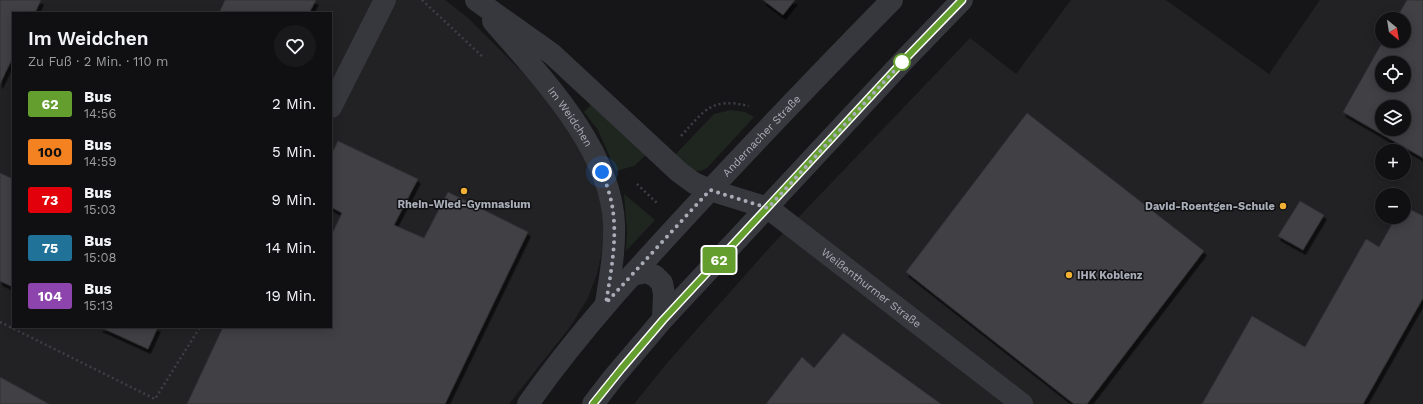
<!DOCTYPE html>
<html lang="de">
<head>
<meta charset="utf-8">
<style>
  body { margin:0; font-family:"Work Sans",sans-serif; background:#19191b; color:#f1f3f6; height:100vh; display:flex; flex-direction:column; font-size:15px; white-space:nowrap }
  * { box-sizing:border-box; margin:0 }
  p { font-size:13px; color:#9c9d9f }
  .icon { flex:none; width:22px; height:22px; fill:none; stroke:currentColor; stroke-width:2; stroke-linecap:round; stroke-linejoin:round }
  .map { position:relative; flex:1; overflow:hidden }
  .drawer { position:absolute; left:12px; top:12px; width:320px; height:316px; display:flex; flex-direction:column; background:#101012; border-radius:0px; box-shadow:0 2px 10px #0003,0 0 0 1px #303032 }
  .drawer>* { flex:none }
  .badge { padding:0 8px; border-radius:3px; font-size:14px; line-height:26px }
  .needle { width:26px; rotate:150deg }
  .tools { position:absolute; left:1375px; top:12px; display:grid; gap:8px }
  .tools a { display:grid; place-items:center; width:36px; height:36px; border-radius:50%; background:#101012; box-shadow:0 2px 10px #0003,0 0 0 1px #303032; font-size:20px }
  .you { position:absolute; width:20px; height:20px; margin:-10px; border:3px solid #fff; border-radius:50%; background:#1a73e8; box-shadow:0 0 0 6px #1a73e833 }
  .map>.badge { position:absolute; translate:-50% -50%; box-shadow:0 0 0 2px #fff }
  .round { display:grid; place-items:center; flex:none; width:42px; height:42px; border-radius:21px; background:#19191b }
  .headline { display:flex; align-items:center; justify-content:space-between; height:68px; padding:0 16px }
  h1 { font-size:19px; font-weight:600; line-height:30px }
  ul { padding:0; list-style:none }
  li { display:flex; align-items:center; gap:12px; height:48px; padding:0 16px }
  li div { flex:1 }
  li b { display:block; font-size:15px }
  li em { font-style:normal }
  li .badge { min-width:44px; font-weight:700; text-align:center }
  .map>svg:first-child { display:block }
  .built { fill:#222225; fill-rule:evenodd }
  .green { fill:#1e261f }
  .building { fill:#404145; stroke:#303034; fill-rule:evenodd; filter:url(#shadow) }
  .lines { fill:none; stroke-linecap:round; stroke-linejoin:round }
  .path { stroke:#3d3f44; stroke-width:2.5; stroke-dasharray:2 3; stroke-linecap:butt }
  .minor { stroke:#37383d; stroke-width:22 }
  .line-casing { stroke:#fff; stroke-width:9 }
  .line { stroke:#639e2e; stroke-width:6 }
  .walk { stroke:#a8adb8; stroke-width:4; stroke-dasharray:0 7.2 }
  .stop-dot { fill:#fff; stroke:#639e2e; stroke-width:2 }
  .poi-dot { fill:#f2b134; stroke:#111113; stroke-width:1.5 }
  .labels { text-anchor:middle; dominant-baseline:central; stroke-width:3; stroke-linejoin:round; paint-order:stroke }
  .street-label { font-size:11px; fill:#a8adb8; stroke:#111113 }
  .poi-label { font-size:11px; font-weight:bold; fill:#a8adb8; stroke:#111113 }
</style>
</head>
<body>
<div class="map">
<svg width="1423" height="404" viewBox="0 0 1423 404">
  <defs>
    <filter id="shadow"><feDropShadow dx="2.5" dy="4.5" stdDeviation="0" flood-color="#0009"/></filter>
  </defs>
  <rect width="100%" height="100%" fill="#161618"/>
  <g class="built">
    <path d="M0,0H445L467,17L527,77L552,106L584,156L593,179L601,203L604,227L602,251L597,274L588,298L570,327L509,404H0ZM13,13H331V327H13Z"/>
    <path d="M1071,0H1166L1269,74L1320,0H1423V404H634L667,363L771,246L970,38L1016,74ZM1382,19H1404V41H1382ZM1382,63H1404V85H1382ZM1382,107H1404V129H1382ZM1382,151H1404V173H1382ZM1382,195H1404V217H1382Z"/>
  </g>
  <g class="green">
    <polygon points="592,104 646,155 634,166 616,171 598,130 584,112"/>
    <polygon points="731,110 745,112 754,117 707,168 700,171 691,170 675,155 714,114"/>
    <polygon points="624,194 655,220 626,251 627,233"/>
  </g>
  <g class="building">
    <polygon points="0,0 41,0 35,13 13,13 13,57 0,84"/>
    <polygon points="225,0 316,0 309,13 219,13"/>
    <polygon points="763,0 795,0 783,15"/>
    <path d="M1407,0H1423V158L1343,112L1383,41H1404V19H1396ZM1382,63H1404V85H1382ZM1382,107H1404V129H1382Z"/>
    <polygon points="1027,113 1204,251 1087,404 1074,404 906,272"/>
    <polygon points="338,141 418,179 394,225 424,238 448,192 528,232 445,404 187,404 223,327 331,327 331,236 342,213 331,207 331,155"/>
    <polygon points="0,173 13,179 13,287 0,281"/>
    <polygon points="1300,201 1324,215 1303,250 1278,236"/>
    <polygon points="1404,206 1423,216 1423,298 1363,404 1202,404 1252,316 1305,347 1366,239 1379,247 1396,217 1404,217"/>
    <polygon points="100,327 158,327 148,349"/>
    <polygon points="843,333 941,404 766,404 802,357 814,368"/>
    <polygon points="0,377 49,404 0,404"/>
  </g>
  <g class="lines">
    <g class="path">
      <polyline points="422,0 484,58"/>
      <path d="M681,136C705,110 711,97 749,106"/>
      <polyline points="637,184 658,204"/>
      <polyline points="0,322 155,399 200,327"/>
    </g>
    <g class="minor">
      <path id="s1" d="M476,0L552,54L679,172L694,183L710,190L768,208L1022,404"/>
      <path id="s2" d="M493,21C540,76 611,148 614,224C615,251 610,277 606,303"/>
      <polyline points="331,107 385,0"/>
      <polyline points="632,275 646,272 655,276 662,283 664,294 663,319"/>
      <path id="s3" d="M528,404C582,327 646,259 710,190C770,126 830,63 892,0"/>
      <polyline points="593,404 613,378 663,319 906,58 962,0"/>
    </g>
  </g>
  <g class="lines">
    <g class="line-casing">
      <polyline id="line" points="593,404 622,368 663,320 906,58 962,0"/>
    </g>
    <use href="#line" class="line"/>
    <path class="walk" d="M602,172C606,183 610,194 612,205C618,237 611,271 606,303L710,190L768,208L906,58L902,62"/>
  </g>
  <circle class="stop-dot" cx="902" cy="62" r="8"/>
  <g class="poi-dot">
    <circle cx="464" cy="191" r="4"/>
    <circle cx="1283" cy="206" r="4"/>
    <circle cx="1069" cy="275" r="4"/>
  </g>
  <g class="labels">
    <g class="street-label">
      <text stroke="none"><textPath href="#s2" startOffset="123">Im Weidchen</textPath></text>
      <text stroke="none"><textPath href="#s3" startOffset="356">Andernacher Straße</textPath></text>
      <text stroke="none"><textPath href="#s1" startOffset="494">Weißenthurmer Straße</textPath></text>
    </g>
    <g class="poi-label">
      <text x="464" y="204">Rhein-Wied-Gymnasium</text>
      <text x="1275" y="206" text-anchor="end">David-Roentgen-Schule</text>
      <text x="1077" y="275" text-anchor="start">IHK Koblenz</text>
    </g>
  </g>
</svg>
<div class="tools">
<a><svg class="needle" viewBox="-14 -14 28 28"><path d="M0-13l5 13h-10z" fill="#e53935"/><path d="M0 13l5-13h-10z" fill="#9c9d9f"/></svg></a>
<a><svg class="icon" aria-label="locate" viewBox="0 0 24 24"><circle cx="12" cy="12" r="6"/><path d="M12 2v4M12 18v4M2 12h4M18 12h4"/></svg></a>
<a><svg class="icon" aria-label="layers" viewBox="0 0 24 24"><path d="M12 4l9 5-9 5-9-5zM3 14l9 5 9-5"/></svg></a>
<a>+</a>
<a>−</a>
</div>
<div class="you" style="left:602px;top:172px"></div>
<b class="badge" style="left:719px;top:260px;background:#639e2e;color:#fff">62</b>
<section class="drawer">
<div class="headline"><div><h1>Im Weidchen</h1><p>Zu Fuß · 2 Min. · 110 m</p></div><a class="round"><svg class="icon" aria-label="heart" viewBox="0 0 24 24"><path d="M12 20l-8-8c-3-5 5-10 8-4 3-6 11-1 8 4z"/></svg></a></div>
<ul>
<li><span class="badge" style="background:#639e2e;color:#fff">62</span><div><b>Bus</b><p>14:56</p></div><em>2 Min.</em></li>
<li><span class="badge" style="background:#f58220;color:#111">100</span><div><b>Bus</b><p>14:59</p></div><em>5 Min.</em></li>
<li><span class="badge" style="background:#e2000a;color:#fff">73</span><div><b>Bus</b><p>15:03</p></div><em>9 Min.</em></li>
<li><span class="badge" style="background:#217299;color:#fff">75</span><div><b>Bus</b><p>15:08</p></div><em>14 Min.</em></li>
<li><span class="badge" style="background:#8e44ad;color:#fff">104</span><div><b>Bus</b><p>15:13</p></div><em>19 Min.</em></li>
</ul>
</section>
</div>
</body>
</html>
